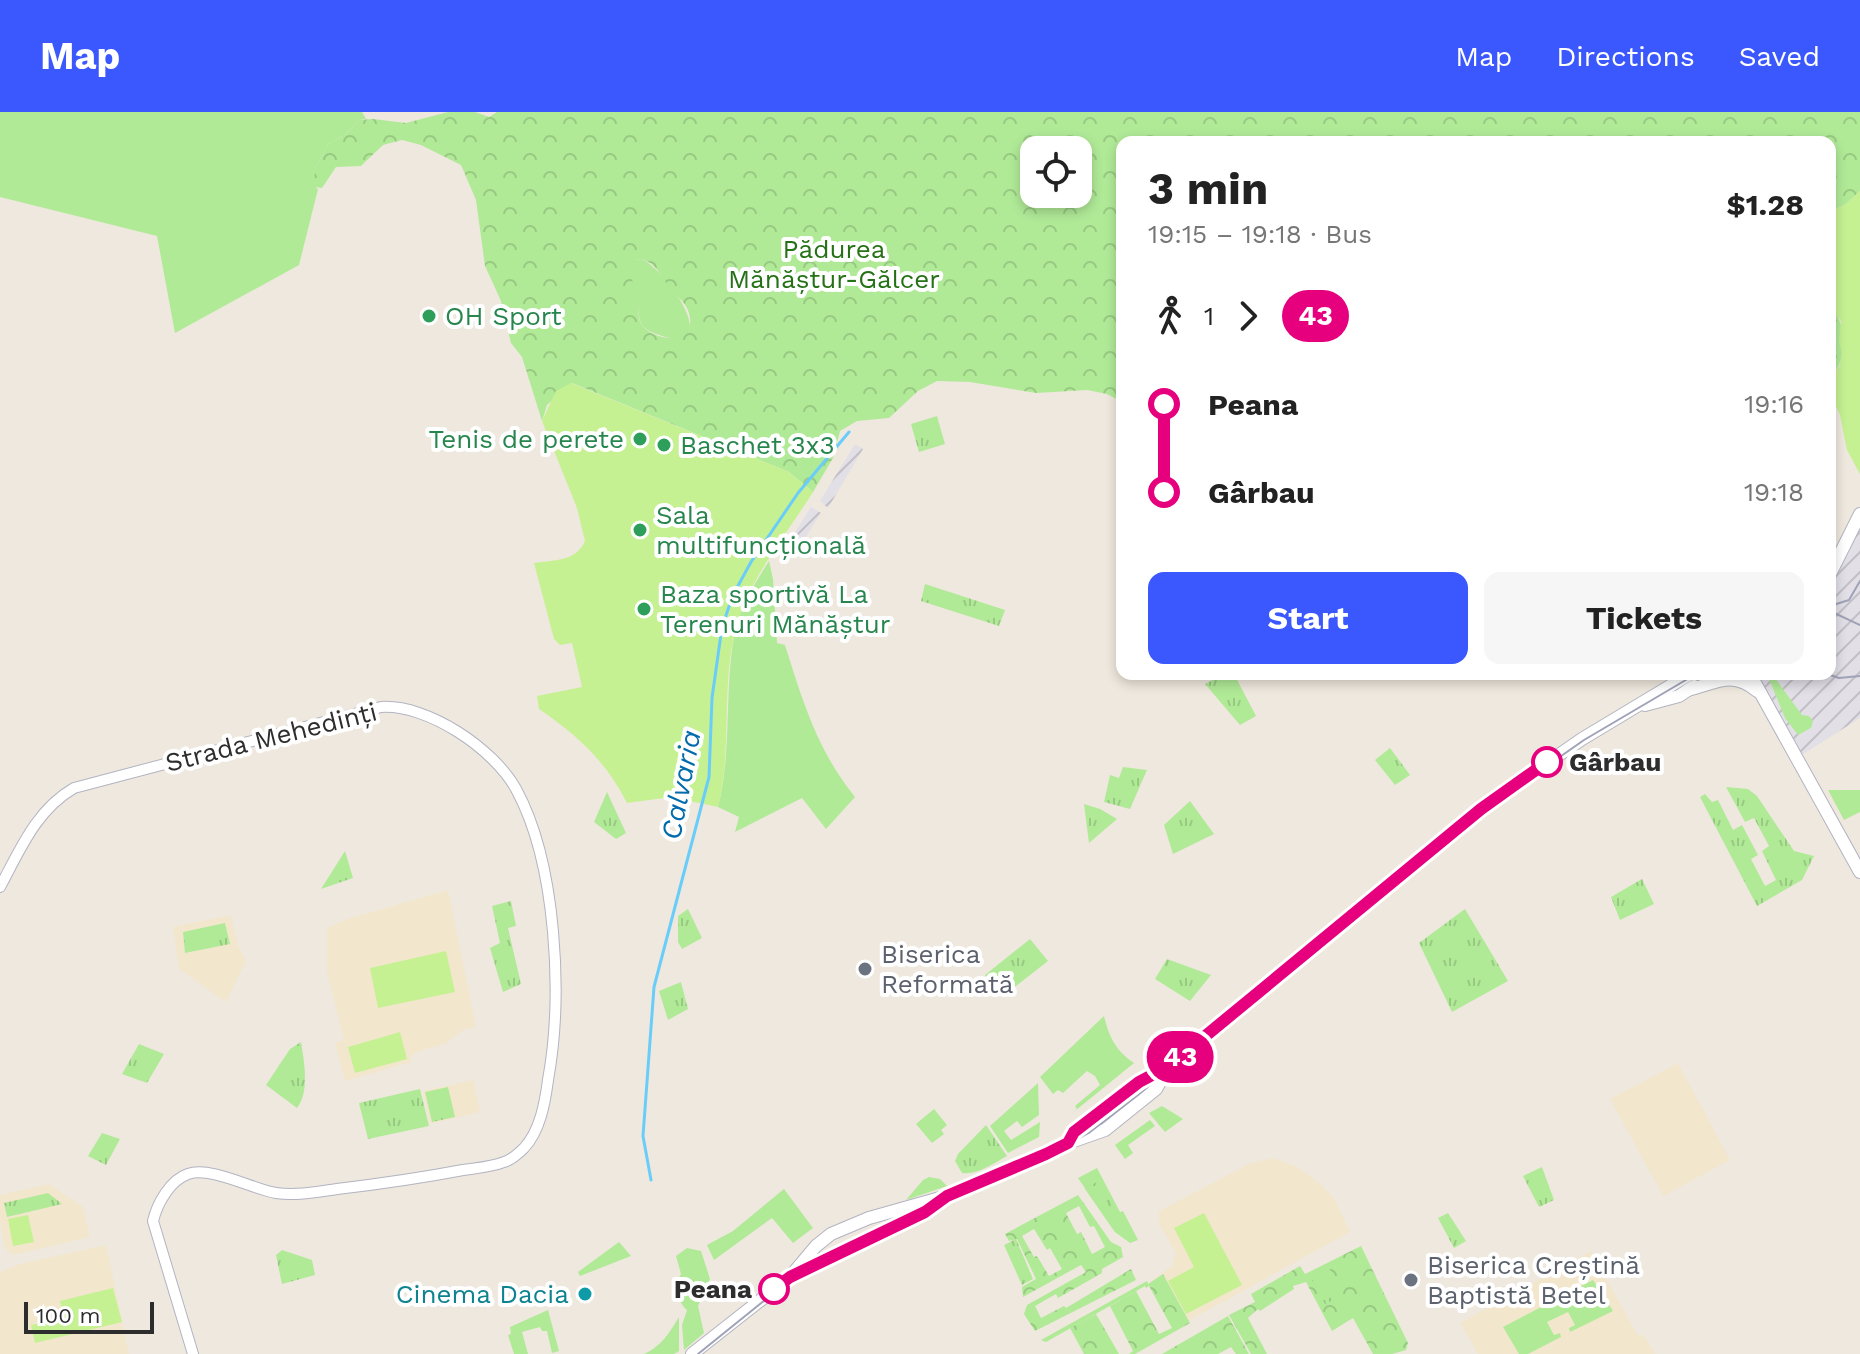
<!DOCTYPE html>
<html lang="en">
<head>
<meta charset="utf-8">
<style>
  body { margin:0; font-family:"Work Sans",sans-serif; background:#f6f6f6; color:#222; height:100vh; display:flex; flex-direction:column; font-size:30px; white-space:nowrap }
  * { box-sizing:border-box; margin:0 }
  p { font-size:26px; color:#767676 }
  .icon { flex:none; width:44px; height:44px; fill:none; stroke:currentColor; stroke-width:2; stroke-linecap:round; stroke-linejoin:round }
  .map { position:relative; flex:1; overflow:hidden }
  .panel { position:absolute; left:1116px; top:24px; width:720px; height:544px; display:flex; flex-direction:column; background:#fff; border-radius:16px; box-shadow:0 4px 12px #0003 }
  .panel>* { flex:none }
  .badge { padding:0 16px; border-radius:26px; font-size:28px; line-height:52px }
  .fabs { position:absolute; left:1020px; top:24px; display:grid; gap:16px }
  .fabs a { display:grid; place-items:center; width:72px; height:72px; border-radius:16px; background:#fff; box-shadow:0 4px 12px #0003; font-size:40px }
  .scale { position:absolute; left:24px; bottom:20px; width:130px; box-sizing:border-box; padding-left:8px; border:4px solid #2d2d2d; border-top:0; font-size:22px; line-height:28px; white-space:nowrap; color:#2d2d2d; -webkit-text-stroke:6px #fff; paint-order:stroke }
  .map>.badge { position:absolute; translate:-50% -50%; box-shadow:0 0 0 4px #fff }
  .legs { display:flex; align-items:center; gap:12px; height:88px; padding:0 32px; font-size:26px }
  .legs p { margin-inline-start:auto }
  .overview { display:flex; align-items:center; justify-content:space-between; height:136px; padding:0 32px }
  h1 { font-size:44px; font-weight:700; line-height:60px }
  .cta { display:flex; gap:16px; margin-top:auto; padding:16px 32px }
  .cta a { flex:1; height:92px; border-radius:16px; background:#3b58ff; color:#fff; font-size:32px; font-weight:700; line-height:92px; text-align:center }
  .cta a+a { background:#f6f6f6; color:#222 }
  ul { padding:0 32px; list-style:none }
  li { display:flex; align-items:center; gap:28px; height:88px; font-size:30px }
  li i { display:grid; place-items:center; width:12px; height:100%; margin:0 10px; background:currentColor }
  li i::after { content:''; width:20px; height:20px; margin:-10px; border:6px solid; border-radius:50%; background:#fff }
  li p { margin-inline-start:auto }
  li:first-child i { background:linear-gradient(#0000 50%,currentColor 0) }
  li:last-child i { background:linear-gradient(currentColor 50%,#0000 0) }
  header { display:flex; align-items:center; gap:48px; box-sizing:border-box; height:112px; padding:0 40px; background:#3b58ff; color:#fff }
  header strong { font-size:38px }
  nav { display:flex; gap:44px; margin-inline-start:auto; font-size:28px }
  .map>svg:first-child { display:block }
  .industrial { fill:url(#industrial-furrows) }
  .education { fill:#f2e7cd }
  .grass { fill:#b0ea97 }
  .forest { fill:url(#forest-crowns); fill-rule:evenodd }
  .park { fill:url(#park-tufts) }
  .pitch { fill:#c5f192 }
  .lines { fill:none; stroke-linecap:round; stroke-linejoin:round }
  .stream { stroke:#6acdf9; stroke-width:3 }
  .tertiary-casing { stroke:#b2b4c1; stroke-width:12 }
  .secondary-casing { stroke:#b2b4c1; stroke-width:14 }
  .tertiary { stroke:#fff; stroke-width:10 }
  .secondary { stroke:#fff; stroke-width:12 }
  .tram { stroke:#a0a3b8; stroke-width:2 }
  .line-1-casing { stroke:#fff; stroke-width:18 }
  .line-1 { stroke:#e6007e; stroke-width:12 }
  .leisure-dot { fill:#2e9e5b; stroke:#fff; stroke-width:3 }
  .stop-1-dot { fill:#fff; stroke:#e6007e; stroke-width:4 }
  .worship-dot { fill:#6b7280; stroke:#fff; stroke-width:3 }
  .culture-dot { fill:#0f9aa8; stroke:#fff; stroke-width:3 }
  .labels { text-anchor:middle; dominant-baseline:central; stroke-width:8; stroke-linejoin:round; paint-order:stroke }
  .park-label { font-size:26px; fill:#257115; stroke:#fff }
  .leisure-label { font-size:26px; fill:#27864d; stroke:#fff; text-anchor:start }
  .street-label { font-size:26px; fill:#2d2d2d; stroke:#fff }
  .stop-label { font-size:26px; font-weight:bold; fill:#2d2d2d; stroke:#fff; text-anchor:start }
  .worship-label { font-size:26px; fill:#5b616d; stroke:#fff; text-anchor:start }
  .culture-label { font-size:26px; fill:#0d838f; stroke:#fff; text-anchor:end }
  .water-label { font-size:28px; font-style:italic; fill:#026bab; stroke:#fff }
</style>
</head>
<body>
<header>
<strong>Map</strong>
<nav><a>Map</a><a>Directions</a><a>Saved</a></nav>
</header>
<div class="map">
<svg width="1860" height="1242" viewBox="0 0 1860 1242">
  <defs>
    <pattern id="industrial-furrows" width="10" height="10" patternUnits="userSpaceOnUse" patternTransform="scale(2)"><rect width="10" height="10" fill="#e2dfe7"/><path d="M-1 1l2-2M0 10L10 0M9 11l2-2" fill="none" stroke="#c2c0c6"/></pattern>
    <pattern id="forest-crowns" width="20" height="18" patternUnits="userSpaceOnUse" patternTransform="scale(2)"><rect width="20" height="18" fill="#b0ea97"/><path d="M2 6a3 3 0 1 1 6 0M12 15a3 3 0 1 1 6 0" fill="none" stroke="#98c982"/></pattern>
    <pattern id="park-tufts" width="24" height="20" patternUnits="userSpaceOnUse" patternTransform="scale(2)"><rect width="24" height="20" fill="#b0ea97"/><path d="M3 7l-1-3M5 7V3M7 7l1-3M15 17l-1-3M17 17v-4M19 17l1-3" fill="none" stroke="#98c982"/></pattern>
  </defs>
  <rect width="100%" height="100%" fill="#efe8de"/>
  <g class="industrial">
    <polygon points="855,332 863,337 828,396 820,389"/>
    <polygon points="811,395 821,401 800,434 790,428"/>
    <polygon points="1860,402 1860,606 1797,646 1755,562 1830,562 1830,462"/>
  </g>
  <g class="education">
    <polygon points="448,778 476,915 463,918 445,932 420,939 411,944 411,950 345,969 335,931 344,928 327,860 327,816 347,807"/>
    <polygon points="231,803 238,834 246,849 226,890 179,857 173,815"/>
    <polygon points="1678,951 1730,1048 1663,1084 1610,987"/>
    <polygon points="473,968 480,1000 430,1012 423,979"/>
    <polygon points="1273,1046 1298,1055 1323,1074 1335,1088 1350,1120 1179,1214 1151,1169 1172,1154 1176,1141 1159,1112 1159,1099 1249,1052"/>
    <polygon points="49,1072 83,1095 90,1125 13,1143 5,1136 0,1108 0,1083"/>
    <polygon points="106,1133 129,1242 0,1242 0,1160 20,1152"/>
    <polygon points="1591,1139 1638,1224 1643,1222 1655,1242 1478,1242 1460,1211"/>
  </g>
  <g class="grass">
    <polygon points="0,0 362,0 366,7 359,8 345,23 328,32 316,55 315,75 318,77 299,153 175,221 157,124 0,85"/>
    <path d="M641,147C661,153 721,233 670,226C661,224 647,220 642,213C637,205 639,191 637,182C635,173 625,162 630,152C633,147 636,148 641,147Z"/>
    <path d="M769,449L773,467L777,531L785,533C803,590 817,638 855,685L826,717L802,686L735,720L739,705L718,695C733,637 723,574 736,515C742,491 756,470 769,449Z"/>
    <polygon points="1767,562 1772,562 1802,603 1809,604 1813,609 1811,616 1798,623 1785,606"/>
    <polygon points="1828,678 1860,678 1860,700 1844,708"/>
    <path d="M1104,904C1109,925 1116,939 1134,951L1070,1003L1077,997L1075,994L1100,973L1095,964L1087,959L1063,981L1058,978L1053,982L1040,965Z"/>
    <polygon points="1038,971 1039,1003 1022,1015 1017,1009 1004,1019 1011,1028 1040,1010 1039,1025 1008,1041 990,1014"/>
    <polygon points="1162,994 1183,1007 1165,1020 1149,1001"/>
    <polygon points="934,997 947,1013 941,1018 944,1022 932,1031 916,1012"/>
    <polygon points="1150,1008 1155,1014 1128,1033 1133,1041 1125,1047 1115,1033"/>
    <polygon points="1097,1056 1120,1100 1123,1099 1138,1128 1130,1131 1115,1120 1078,1066"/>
    <polygon points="929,1065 940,1067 947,1074 906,1088 923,1068"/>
    <polygon points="784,1077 813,1116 793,1131 772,1106 714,1148 707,1133 733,1119"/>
    <polygon points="619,1130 631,1144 580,1164 578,1160"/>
    <path d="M687,1136L701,1139L710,1167L698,1194L704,1221L684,1238L682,1213L687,1198C677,1190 675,1172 681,1162L676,1144Z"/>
    <polygon points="1593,1168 1613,1199 1570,1220 1569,1216 1575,1213 1568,1200 1547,1210 1554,1223 1560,1221 1561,1225 1528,1242 1519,1242 1503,1215"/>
    <polygon points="1147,1169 1149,1174 1146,1176 1145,1174 1046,1230 1041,1228"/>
    <polygon points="548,1198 559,1239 552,1241 547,1219 542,1219 540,1215 522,1220 528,1242 514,1242 508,1223 511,1222 510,1215"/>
    <path d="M679,1205V1239L674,1242H644C662,1234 669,1221 679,1205Z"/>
  </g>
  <g class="forest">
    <path d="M448,0H475L489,5L497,0H1860V79L1846,92L1830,100V30H1122V290L1107,282L1087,278L1036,281L970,270L937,269L918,279L889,306L857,309L840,319L833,346L813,380L789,360L572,271L547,293L542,309L522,245L511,231L501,189L485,154L476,88L461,53L421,33L402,28L383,33L361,54L336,55L322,76L315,75L313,71L316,55L328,32L345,23L359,8L373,7L406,11ZM1034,38H1078V82H1034ZM641,147C658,152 661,165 671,177C676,184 683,188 687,196C703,233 656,232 642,213C636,205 640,192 638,183C636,174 631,168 629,159L635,148Z"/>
    <path d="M1830,193C1847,210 1848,250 1830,266Z"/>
    <path d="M1078,1083L1111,1130L1121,1135L1123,1145L1102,1157V1161L1058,1186L1056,1182L1035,1194L1041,1206L1064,1194L1066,1196L1131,1157L1136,1168L1035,1219L1024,1202L1027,1193L1086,1160L1081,1153L1023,1185L1022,1175L1036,1167L1017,1127L1009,1129L1005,1122ZM1079,1094L1090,1115L1094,1114L1105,1135L1092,1142L1081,1120L1077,1122L1066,1101ZM1034,1117L1047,1138L1050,1136L1062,1157L1049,1164L1037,1144L1034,1145L1022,1124Z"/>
    <polygon points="1361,1134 1408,1231 1406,1238 1392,1242 1373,1242 1353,1206 1332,1219 1306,1170 1293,1174 1294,1177 1260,1199 1258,1197 1248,1206 1267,1242 1251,1242 1229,1203 1255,1190 1251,1182 1300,1154 1305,1162"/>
    <polygon points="1163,1162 1190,1211 1135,1242 1129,1242 1133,1239 1110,1194 1136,1179 1159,1222 1172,1216 1148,1172"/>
    <polygon points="1096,1202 1119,1242 1084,1242 1070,1216"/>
    <polygon points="1228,1204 1249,1242 1236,1242 1231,1235 1218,1242 1162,1242"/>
  </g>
  <g class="park">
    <polygon points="937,304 945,332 919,340 911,312"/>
    <polygon points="925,472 1005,498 999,514 921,489"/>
    <polygon points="1224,562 1234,562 1256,604 1240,613 1205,572"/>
    <polygon points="1390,636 1410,663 1395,673 1375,648"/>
    <polygon points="1123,655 1147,658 1130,697 1104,690 1110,663 1119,666"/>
    <polygon points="1726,675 1748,677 1757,684 1794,739 1814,744 1802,768 1757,794 1700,685 1705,682 1712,690 1718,688 1733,718 1742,713 1758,743 1751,747 1765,774 1776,768 1762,739 1769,734 1754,706 1745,710"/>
    <polygon points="607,680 626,721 616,727 594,710"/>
    <polygon points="1190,689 1214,722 1173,742 1164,713"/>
    <polygon points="1084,692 1100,697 1117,707 1089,731"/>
    <polygon points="345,739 353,766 321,777"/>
    <polygon points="1642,767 1654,792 1620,808 1611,785"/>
    <polygon points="511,789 516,814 508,816 521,872 503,880 490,836 500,831 492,794"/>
    <polygon points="688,797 702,826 682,837 678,830 678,804"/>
    <polygon points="1465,797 1508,869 1452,900 1419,831"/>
    <polygon points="225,811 230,832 185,841 183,820"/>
    <polygon points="1030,827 1048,849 1003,884 985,863"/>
    <polygon points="1167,847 1211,863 1190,889 1155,867"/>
    <polygon points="681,870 688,897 668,908 659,879"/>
    <path d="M301,930C304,949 310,980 297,996L266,973L290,937Z"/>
    <polygon points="139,932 164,942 147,971 122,962"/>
    <polygon points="448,975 455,1005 432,1010 425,980"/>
    <polygon points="420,977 429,1014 368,1027 359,991"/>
    <path d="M986,1013L1007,1044C994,1051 978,1063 962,1061L955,1049L958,1042Z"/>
    <polygon points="102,1021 120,1027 106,1053 88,1044"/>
    <polygon points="1542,1055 1554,1088 1539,1095 1523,1064"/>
    <polygon points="1100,1068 1124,1115 1115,1120 1085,1077"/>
    <polygon points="48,1081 62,1092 7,1105 4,1091"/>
    <polygon points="1448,1101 1466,1129 1454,1136 1438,1106"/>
    <polygon points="1016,1127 1033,1167 1022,1173 1004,1133"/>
    <polygon points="282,1138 312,1148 315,1163 282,1172 276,1143"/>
    <polygon points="1329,1156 1343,1183 1325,1192 1310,1165"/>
  </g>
  <g class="pitch">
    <polygon points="1860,79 1860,362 1847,338 1840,303 1834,290 1832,265 1839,255 1842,242 1839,229 1841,209 1830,193 1830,100 1846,92"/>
    <path d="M571,271L789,360L813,380C786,423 751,464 737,513C720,572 733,636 718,695L671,685L627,691C606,649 577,623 539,597L537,584L582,575L572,531L560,533L554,527L534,451C553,448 576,450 585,429L577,396L542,309L556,279Z"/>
    <polygon points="446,839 455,880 378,896 370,856"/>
    <polygon points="400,920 407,947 355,961 348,935"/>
    <polygon points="1204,1101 1242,1173 1186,1202 1168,1169 1194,1155 1174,1116"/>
    <polygon points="28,1103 34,1130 13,1134 8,1107"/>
    <polygon points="113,1176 122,1210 35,1231 31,1213 64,1206 60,1189"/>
  </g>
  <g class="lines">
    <polyline class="stream" points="651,1068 643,1024 654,875 709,665 712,586 722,515 733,483 751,450 798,381 849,320"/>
    <g class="tertiary-casing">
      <path id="tertiary" d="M0,775C20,738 36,698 74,676L381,595C428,592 494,637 516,677C557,752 563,885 548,968C545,991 540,1019 524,1036C519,1041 511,1048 504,1050C492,1055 476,1056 463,1058C421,1066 379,1072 337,1077C317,1080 296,1084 276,1081C252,1077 211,1054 188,1062C170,1068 157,1092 153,1109L193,1242"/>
    </g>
    <g class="secondary-casing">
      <g id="secondary">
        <polyline points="1830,462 1860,402"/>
        <polyline points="1750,562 1860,760"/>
        <path d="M1688,578C1716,571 1732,558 1757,579"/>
        <polyline points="1645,593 1679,584 1694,574"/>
        <polyline points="1068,1031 1074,1020 1139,970 1169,954 1481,697 1582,627 1690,562"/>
        <polyline points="793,1164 925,1100 940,1089"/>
        <polyline points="692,1242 790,1165 816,1134 831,1122 869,1106 947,1084 1019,1055 1068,1031 1105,1018 1156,977 1169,954"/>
      </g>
    </g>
    <use href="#tertiary" class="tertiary"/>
    <use href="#secondary" class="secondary"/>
    <g class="tram">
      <polyline points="1830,494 1849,488 1860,469"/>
      <polyline points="1830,499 1860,513"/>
      <polyline points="1827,562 1839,566 1860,564"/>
      <polyline points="698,1242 796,1163 818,1149 940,1090 1040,1047 1090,1020 1138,983 1484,698 1584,628 1696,562"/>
    </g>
  </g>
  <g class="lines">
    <g class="line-1-casing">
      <polyline id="line-1" points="774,1177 790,1165 925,1100 947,1084 1046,1042 1068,1031 1074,1020 1139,970 1169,954 1481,697 1547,650"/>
    </g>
    <use href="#line-1" class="line-1"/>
  </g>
  <g class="leisure-dot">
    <circle cx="429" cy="204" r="8"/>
    <circle cx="640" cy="327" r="8"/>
    <circle cx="664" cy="333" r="8"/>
    <circle cx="640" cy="418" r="8"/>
    <circle cx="644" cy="497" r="8"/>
  </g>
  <g class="stop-1-dot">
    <circle cx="1547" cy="650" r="14"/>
    <circle cx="774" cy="1177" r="14"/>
  </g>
  <g class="worship-dot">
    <circle cx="865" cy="857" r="8"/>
    <circle cx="1411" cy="1168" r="8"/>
  </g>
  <circle class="culture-dot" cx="585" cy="1182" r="8"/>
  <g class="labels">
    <g class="park-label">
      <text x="834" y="137">Pădurea<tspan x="834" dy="30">Mănăștur-Gălcer</tspan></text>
    </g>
    <g class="leisure-label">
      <text x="445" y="204">OH Sport</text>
      <text x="624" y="327" text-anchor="end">Tenis de perete</text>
      <text x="680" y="333">Baschet 3x3</text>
      <text x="656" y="403">Sala<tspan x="656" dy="30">multifuncțională</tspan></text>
      <text x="660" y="482">Baza sportivă La<tspan x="660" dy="30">Terenuri Mănăștur</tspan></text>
    </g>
    <g class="street-label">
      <text transform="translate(271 625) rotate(-14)">Strada Mehedinți</text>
    </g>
    <g class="stop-label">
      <text x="1569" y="650">Gârbau</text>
      <text x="752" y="1177" text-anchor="end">Peana</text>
    </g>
    <g class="worship-label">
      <text x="881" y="842">Biserica<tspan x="881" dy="30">Reformată</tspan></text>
      <text x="1427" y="1153">Biserica Creștină<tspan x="1427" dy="30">Baptistă Betel</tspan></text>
    </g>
    <g class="culture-label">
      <text x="569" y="1182">Cinema Dacia</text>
    </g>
    <g class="water-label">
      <text transform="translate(681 673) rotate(-79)">Calvaria</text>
    </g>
  </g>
</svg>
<div class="fabs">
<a><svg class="icon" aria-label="locate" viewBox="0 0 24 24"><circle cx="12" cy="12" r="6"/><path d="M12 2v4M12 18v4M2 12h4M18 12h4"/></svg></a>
</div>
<div class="scale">100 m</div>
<b class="badge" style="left:1180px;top:945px;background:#e6007e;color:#fff">43</b>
<section class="panel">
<div class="overview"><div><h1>3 min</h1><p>19:15 – 19:18 · Bus</p></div><b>$1.28</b></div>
<div class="legs"><svg class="icon" aria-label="walk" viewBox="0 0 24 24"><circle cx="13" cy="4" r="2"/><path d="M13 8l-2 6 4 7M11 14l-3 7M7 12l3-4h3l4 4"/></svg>1<svg class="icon" aria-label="forward" viewBox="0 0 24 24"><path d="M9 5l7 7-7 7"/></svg><b class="badge" style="background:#e6007e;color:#fff">43</b></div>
<ul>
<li><i style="color:#e6007e"></i><b>Peana</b><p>19:16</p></li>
<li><i style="color:#e6007e"></i><b>Gârbau</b><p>19:18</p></li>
</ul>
<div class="cta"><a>Start</a><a>Tickets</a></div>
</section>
</div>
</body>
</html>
